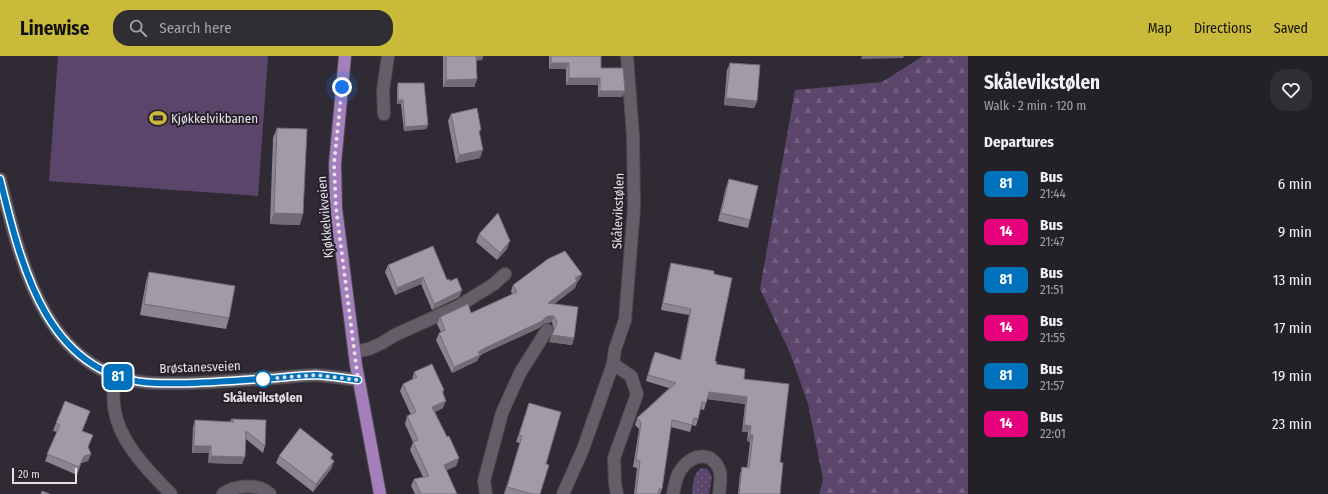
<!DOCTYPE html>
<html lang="en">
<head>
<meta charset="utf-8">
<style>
  body { margin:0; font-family:"Fira Sans Condensed",sans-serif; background:#302d33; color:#f1f3f6; height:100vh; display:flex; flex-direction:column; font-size:15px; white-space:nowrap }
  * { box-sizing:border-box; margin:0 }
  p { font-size:13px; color:#a3a3a7 }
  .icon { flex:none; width:22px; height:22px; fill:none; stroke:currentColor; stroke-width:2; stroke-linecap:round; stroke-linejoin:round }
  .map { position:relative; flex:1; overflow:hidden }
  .drawer { display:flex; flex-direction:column; background:#242027; width:360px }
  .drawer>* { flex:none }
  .badge { padding:0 8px; border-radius:6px; font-size:14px; line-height:26px }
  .scale { position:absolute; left:12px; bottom:10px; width:65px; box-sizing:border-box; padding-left:4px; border:2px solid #e5e1e8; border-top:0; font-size:11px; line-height:14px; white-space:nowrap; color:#e5e1e8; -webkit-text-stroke:3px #26202a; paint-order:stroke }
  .you { position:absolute; width:20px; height:20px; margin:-10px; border:3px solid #fff; border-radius:50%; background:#1a73e8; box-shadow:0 0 0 6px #1a73e833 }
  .map>.badge { position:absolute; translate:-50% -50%; box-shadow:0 0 0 2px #fff }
  h2 { padding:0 16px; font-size:15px; line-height:36px }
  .round { display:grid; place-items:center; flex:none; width:42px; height:42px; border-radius:16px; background:#302d33 }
  .summary { display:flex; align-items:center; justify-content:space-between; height:68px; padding:0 16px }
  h1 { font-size:19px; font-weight:700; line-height:30px }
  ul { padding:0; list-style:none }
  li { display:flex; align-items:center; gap:12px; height:48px; padding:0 16px }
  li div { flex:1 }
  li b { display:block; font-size:15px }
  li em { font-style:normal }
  li .badge { min-width:44px; font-weight:700; text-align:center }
  header { display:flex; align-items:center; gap:24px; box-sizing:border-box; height:56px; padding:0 20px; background:#caba3a; color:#111 }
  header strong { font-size:19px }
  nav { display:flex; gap:22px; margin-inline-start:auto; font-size:14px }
  .search { width:280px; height:36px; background:#302d33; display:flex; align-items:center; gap:10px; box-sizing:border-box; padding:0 14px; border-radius:16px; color:#a3a3a7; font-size:15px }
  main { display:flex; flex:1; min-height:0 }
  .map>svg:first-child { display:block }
  .grass { fill:#5c456b }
  .forest { fill:url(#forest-firs) }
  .park { fill:url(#park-dots) }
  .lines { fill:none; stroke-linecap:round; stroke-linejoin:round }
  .minor-casing { stroke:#4d4950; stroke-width:14 }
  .major-casing { stroke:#4d4950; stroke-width:14 }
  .minor { stroke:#645e69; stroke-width:12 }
  .major { stroke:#a47fbb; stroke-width:12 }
  .wall { fill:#8b8590 }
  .shaded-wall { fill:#716c75 }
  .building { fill:#a29ba7; stroke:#716c75 }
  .line-casing { stroke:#fff; stroke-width:9 }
  .line { stroke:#0072bc; stroke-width:6 }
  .walk { stroke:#e5e1e8; stroke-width:4; stroke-dasharray:0 7.2 }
  .stop-dot { fill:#fff; stroke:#0072bc; stroke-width:2 }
  .labels { text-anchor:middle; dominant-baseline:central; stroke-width:4; stroke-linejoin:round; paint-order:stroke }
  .poi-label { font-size:13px; fill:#e5e1e8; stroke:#26202a; text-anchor:start }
  .street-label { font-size:13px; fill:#e5e1e8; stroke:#26202a }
  .stop-label { font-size:13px; font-weight:bold; fill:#e5e1e8; stroke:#26202a }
</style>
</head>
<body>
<header>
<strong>Linewise</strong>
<div class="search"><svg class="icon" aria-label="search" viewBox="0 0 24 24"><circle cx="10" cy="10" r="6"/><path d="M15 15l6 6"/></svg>Search here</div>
<nav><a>Map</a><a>Directions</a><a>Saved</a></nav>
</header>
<main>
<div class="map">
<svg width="968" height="438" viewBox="0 0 968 438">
  <defs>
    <pattern id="forest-firs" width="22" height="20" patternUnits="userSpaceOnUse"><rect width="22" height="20" fill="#5c456b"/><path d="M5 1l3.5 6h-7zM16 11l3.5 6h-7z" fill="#736080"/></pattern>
    <pattern id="park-dots" width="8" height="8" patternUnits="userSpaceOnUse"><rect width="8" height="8" fill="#5c456b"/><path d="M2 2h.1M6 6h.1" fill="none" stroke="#736080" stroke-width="1.8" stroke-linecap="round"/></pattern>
  </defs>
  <rect width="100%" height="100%" fill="#302a34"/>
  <polygon class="grass" points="58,0 268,0 258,140 49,125"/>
  <polygon class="forest" points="923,0 968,0 968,438 819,438 823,423 808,348 790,297 760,233 795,34 882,26"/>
  <path class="park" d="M701,412L708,413L712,421L709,438H692C693,429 693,417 701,412Z"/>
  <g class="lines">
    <g class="minor-casing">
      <g id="minor">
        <polyline points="384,58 383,34 388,0"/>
        <path d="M0,123C21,209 47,323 155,327C195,329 237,324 276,322C289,321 303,319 316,319C330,320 344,322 358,324"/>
        <polyline points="354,296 369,293 382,287 395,279 457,251 494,228 505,218"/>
        <polyline points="613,308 631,320 637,338 614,402 615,428 617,438"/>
        <path d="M116,320C103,370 139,405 171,438"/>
        <path d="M223,438C234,429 259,427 270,438"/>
        <polyline points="486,438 484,425 502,357 520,317 547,274"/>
        <polyline points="563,438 583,393 613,308 615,293 625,264 634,152 633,80 627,0"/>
        <path d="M673,438C675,429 676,419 682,412C693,398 711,395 719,413C722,420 720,430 719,438"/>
      </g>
    </g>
    <g class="major-casing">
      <polyline id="major" points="345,0 335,108 336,152 356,309 380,438"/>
    </g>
    <use href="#minor" class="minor"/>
    <use href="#major" class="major"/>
  </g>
  <g class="wall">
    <polygon points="443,0 483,0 482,4 476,4 477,23 474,31 443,31"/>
    <polygon points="549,0 601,0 601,12 625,35 622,41 598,41 598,29 566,29 566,13 549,13"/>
    <polygon points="730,7 757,45 754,52 724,49 727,14"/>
    <polygon points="398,27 428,69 426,73 404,75 401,48 397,48 397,31"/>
    <polygon points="451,58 480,79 480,102 456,107 448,65"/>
    <polygon points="277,72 300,169 270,168 273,82"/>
    <polygon points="729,123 750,164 748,172 718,165 726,131"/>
    <polygon points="479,178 507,193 497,204 476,186"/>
    <polygon points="671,207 714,218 715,305 716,308 744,323 780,406 780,438 738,438 740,418 742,411 747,412 750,386 747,385 748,376 742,376 745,348 707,343 704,354 700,353 698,363 696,370 692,369 690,376 671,371 662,433 660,438 634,438 637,412 633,411 639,373 635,369 637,362 669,332 646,325 652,303 655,296 680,304 689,259 661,254 669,213"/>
    <polygon points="388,209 450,225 462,234 459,241 432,254 421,228 395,239 385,216"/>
    <polygon points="149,216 229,262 226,273 140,259 146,226"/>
    <polygon points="582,218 579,224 577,226 575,232 554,248 574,282 572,289 549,286 554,274 552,266 547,267 543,268 539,272 482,298 479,301 477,305 452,317 436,284 439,277 441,276 437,268 440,261 471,257 512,238 511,235 513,229"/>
    <polygon points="414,316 444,334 443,338 443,352 435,356 447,381 459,402 456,410 446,414 457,438 415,438 411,430 414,423 423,421 410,394 413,386 405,368 407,360 411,359 400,335 403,328 412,324"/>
    <polygon points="529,347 546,408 540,438 504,438 520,387 516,386"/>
    <polygon points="87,363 82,375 91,398 88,405 81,407 77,419 45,405 57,376 53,375 56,367"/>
    <polygon points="231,363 265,390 263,397 246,383 242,408 208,407 209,397 192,397 193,371 195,364 230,366"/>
    <polygon points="333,398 331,403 334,405 331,413 313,436 276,407 279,400"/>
  </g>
  <g class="shaded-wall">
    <polygon points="475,0 483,0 482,4 474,5"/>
    <polygon points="862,0 904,0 903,2 861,3"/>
    <polygon points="551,7 569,7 566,13 549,13"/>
    <polygon points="569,22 600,22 598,29 566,29"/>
    <polygon points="477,23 474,31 443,31 446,24"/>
    <polygon points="600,35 625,35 622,41 598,41"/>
    <polygon points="726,42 757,45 754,52 724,49"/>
    <polygon points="398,44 403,44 401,48 397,48"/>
    <polygon points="428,69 426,73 404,75 405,71"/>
    <polygon points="483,94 480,102 456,107 459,99"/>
    <polygon points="274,157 303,158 300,169 270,168"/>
    <polygon points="510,185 507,193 497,204 500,197"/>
    <polygon points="582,218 579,224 577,226 575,232 546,254 548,247 575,222"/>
    <polygon points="423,221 421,228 395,239 397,232"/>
    <polygon points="462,234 459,241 432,254 434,248"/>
    <polygon points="549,260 554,260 552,266 547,267 543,268 539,272 482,298 479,301 477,305 452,317 454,311 485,292 546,261"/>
    <polygon points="552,279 574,282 572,289 549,286"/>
    <polygon points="709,336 747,341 745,348 706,343"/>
    <polygon points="446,345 443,352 430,359 432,351"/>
    <polygon points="744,369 751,370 748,376 742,376"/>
    <polygon points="750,379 753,379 750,386 747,385"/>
    <polygon points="194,390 211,390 209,397 192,397"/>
    <polygon points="91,398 88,405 81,407 77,419 84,400"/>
    <polygon points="211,400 245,401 242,408 208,407"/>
    <polygon points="459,402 456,410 441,417 444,409"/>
    <polygon points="334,405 331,413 313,436 316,428"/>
  </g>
  <g class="building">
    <polygon points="446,0 476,0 477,23 446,24"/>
    <polygon points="551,0 601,0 601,12 623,12 625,35 600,35 600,22 569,22 569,7 551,7"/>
    <polygon points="730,7 760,9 757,45 726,42"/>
    <polygon points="398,27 424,27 428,69 405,71 403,44 398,44"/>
    <polygon points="477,52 481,74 479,75 483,94 459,99 451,58"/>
    <polygon points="277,72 307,73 303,158 274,157"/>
    <polygon points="729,123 758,130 750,164 721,157"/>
    <polygon points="498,157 510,185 500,197 479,178"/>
    <polygon points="433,190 447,224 449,223 450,225 457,222 462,234 434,248 423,221 397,232 388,209"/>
    <polygon points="565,195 582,218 575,222 577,225 548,247 578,251 574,282 552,279 557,267 554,260 549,260 546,261 542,265 485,292 478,296 480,299 454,311 439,277 445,274 440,261 468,248 471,257 517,236 513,229 548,203"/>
    <polygon points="671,207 714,215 714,218 732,222 715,305 717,306 716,308 745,313 744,323 789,328 780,406 783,407 780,438 739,438 742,411 749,412 753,379 750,379 751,370 744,369 747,341 709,336 706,347 702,346 698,363 694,362 692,369 672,364 662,433 659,433 658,438 636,438 640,405 636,404 641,366 637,362 676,327 648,319 655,296 681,304 691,253 663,247"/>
    <polygon points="149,216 235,230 229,262 144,248"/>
    <polygon points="432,308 444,334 442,335 446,345 432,351 447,381 449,380 459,402 444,409 457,438 421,438 414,423 429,420 413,386 418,384 407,360 416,356 403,328 417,321 414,316"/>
    <polygon points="65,345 90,355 82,375 93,379 88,391 91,398 84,400 79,411 47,398 60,369 56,367"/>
    <polygon points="529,347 561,356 546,408 549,409 540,438 532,438 507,431 522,380 519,379"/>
    <polygon points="231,363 266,364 265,390 246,375 245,401 211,400 211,390 194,390 195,364 234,366"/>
    <polygon points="300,372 333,398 330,402 334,405 316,428 279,400"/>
    <polygon points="42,435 50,438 41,438"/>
  </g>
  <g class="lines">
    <g class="line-casing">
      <path id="line" d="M0,123C21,209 47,323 155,327C196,329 237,324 276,322C289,321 303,319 316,319C330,320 344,322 358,324"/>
    </g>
    <use href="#line" class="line"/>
    <polyline class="walk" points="263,323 316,319 358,324 336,152 334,108 342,31"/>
  </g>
  <defs>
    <g id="stadium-bare" transform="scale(1.38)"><path d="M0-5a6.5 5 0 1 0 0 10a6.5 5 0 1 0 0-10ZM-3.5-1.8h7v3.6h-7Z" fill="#caba3a" stroke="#26202a" stroke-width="2.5" paint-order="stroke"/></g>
  </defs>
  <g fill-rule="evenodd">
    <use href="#stadium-bare" x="158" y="62"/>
  </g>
  <circle class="stop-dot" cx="263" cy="323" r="8"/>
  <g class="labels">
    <g class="poi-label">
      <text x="171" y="62">Kjøkkelvikbanen</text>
    </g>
    <g class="street-label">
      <text transform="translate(618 155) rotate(-88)">Skålevikstølen</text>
      <text transform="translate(325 161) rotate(-95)">Kjøkkelvikveien</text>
      <text transform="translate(200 311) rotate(-2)">Brøstanesveien</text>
    </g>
    <g class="stop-label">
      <text x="263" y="341">Skålevikstølen</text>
    </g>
  </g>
</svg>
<div class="scale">20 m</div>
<div class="you" style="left:342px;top:31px"></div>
<b class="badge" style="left:118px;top:321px;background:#0072bc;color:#fff">81</b>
</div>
<section class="drawer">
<div class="summary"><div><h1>Skålevikstølen</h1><p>Walk · 2 min · 120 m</p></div><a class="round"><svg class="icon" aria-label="heart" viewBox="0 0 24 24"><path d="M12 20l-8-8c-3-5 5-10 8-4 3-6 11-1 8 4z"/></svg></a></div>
<h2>Departures</h2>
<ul>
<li><span class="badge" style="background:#0072bc;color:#fff">81</span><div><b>Bus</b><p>21:44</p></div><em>6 min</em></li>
<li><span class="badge" style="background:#e6007e;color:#fff">14</span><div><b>Bus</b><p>21:47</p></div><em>9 min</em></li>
<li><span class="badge" style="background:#0072bc;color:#fff">81</span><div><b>Bus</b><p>21:51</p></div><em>13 min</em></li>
<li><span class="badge" style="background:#e6007e;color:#fff">14</span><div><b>Bus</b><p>21:55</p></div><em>17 min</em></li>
<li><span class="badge" style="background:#0072bc;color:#fff">81</span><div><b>Bus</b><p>21:57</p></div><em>19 min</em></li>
<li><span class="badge" style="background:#e6007e;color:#fff">14</span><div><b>Bus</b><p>22:01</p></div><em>23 min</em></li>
</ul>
</section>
</main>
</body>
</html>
